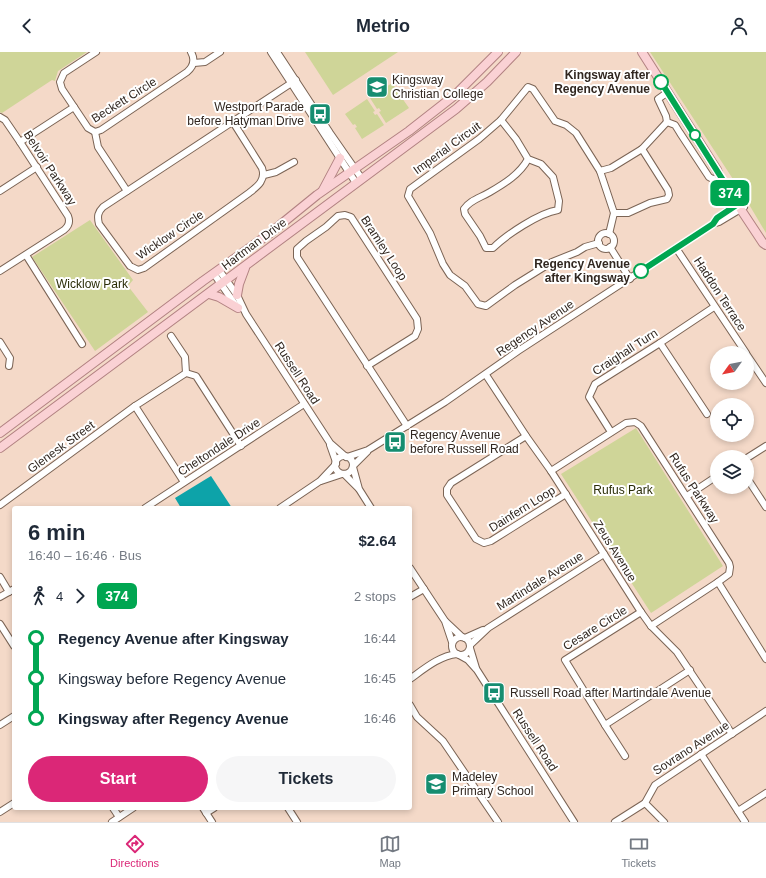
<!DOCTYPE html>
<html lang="en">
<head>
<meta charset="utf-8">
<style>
  body { margin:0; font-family:Arial,sans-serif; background:#f6f6f7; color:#1f2937; height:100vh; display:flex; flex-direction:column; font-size:15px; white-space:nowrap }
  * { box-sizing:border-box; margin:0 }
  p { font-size:13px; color:#747a83 }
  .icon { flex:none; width:22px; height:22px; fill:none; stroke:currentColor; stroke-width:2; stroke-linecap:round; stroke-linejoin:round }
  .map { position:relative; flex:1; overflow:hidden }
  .panel { position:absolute; left:12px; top:454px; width:400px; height:304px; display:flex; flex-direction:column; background:#fff; border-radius:4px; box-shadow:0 2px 6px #0003 }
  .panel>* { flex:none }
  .badge { padding:0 8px; border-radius:6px; font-size:14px; line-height:26px }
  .needle { width:26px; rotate:237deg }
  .tools { position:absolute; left:710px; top:294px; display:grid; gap:8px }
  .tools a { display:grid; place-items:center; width:44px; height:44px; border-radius:50%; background:#fff; box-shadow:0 2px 6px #0003; font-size:20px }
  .map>.badge { position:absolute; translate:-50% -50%; box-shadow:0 0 0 2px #fff }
  .legs { display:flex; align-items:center; gap:6px; height:44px; padding:0 16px; font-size:13px }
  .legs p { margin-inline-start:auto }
  .head { display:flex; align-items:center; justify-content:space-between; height:68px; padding:0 16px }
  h1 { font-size:22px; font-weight:600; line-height:30px }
  .action { display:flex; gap:8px; margin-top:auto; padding:8px 16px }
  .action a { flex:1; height:46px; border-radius:24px; background:#db2777; color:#fff; font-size:16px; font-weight:600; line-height:46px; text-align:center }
  .action a+a { background:#f6f6f7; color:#1f2937 }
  ul { padding:0 16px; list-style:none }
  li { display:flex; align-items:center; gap:14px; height:40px; font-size:15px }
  li i { display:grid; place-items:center; width:6px; height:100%; margin:0 5px; background:currentColor }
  li i::after { content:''; width:10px; height:10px; margin:-5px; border:3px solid; border-radius:50%; background:#fff }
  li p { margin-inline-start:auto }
  li:first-child i { background:linear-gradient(#0000 50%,currentColor 0) }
  li:last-child i { background:linear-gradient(currentColor 50%,#0000 0) }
  header { display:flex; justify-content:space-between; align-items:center; height:52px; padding:0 16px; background:#fff; font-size:18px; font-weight:600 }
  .menu { display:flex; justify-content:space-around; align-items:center; height:56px; border-top:1px solid #e0e1e3; background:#fff; font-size:11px; color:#747a83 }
  .menu a { display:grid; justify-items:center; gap:2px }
  .menu .active { color:#db2777 }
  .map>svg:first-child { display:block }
  .green { fill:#cfd598 }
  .water { fill:#0da3a9 }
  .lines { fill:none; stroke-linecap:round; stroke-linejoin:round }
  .minor-casing { stroke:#7b6455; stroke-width:8 }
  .major-casing { stroke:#b28282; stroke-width:10 }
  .minor { stroke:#fff; stroke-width:6 }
  .major { stroke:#fad1d4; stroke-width:8 }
  .line-1-casing { stroke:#fff; stroke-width:9 }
  .line-1 { stroke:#00a651; stroke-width:6 }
  .stop-1-dot { fill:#fff; stroke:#00a651; stroke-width:2 }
  .labels { text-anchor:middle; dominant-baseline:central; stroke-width:4; stroke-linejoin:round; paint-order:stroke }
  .stop-label { font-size:12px; font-weight:bold; fill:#312720; stroke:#fff; text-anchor:end }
  .poi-label { font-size:12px; fill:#312720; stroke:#fff; text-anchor:start }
  .street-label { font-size:12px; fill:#312720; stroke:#fff }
  .park-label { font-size:12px; fill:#2a2d07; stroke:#fff }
</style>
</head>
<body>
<header><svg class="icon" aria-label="back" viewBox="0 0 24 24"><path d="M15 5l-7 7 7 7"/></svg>Metrio<svg class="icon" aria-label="person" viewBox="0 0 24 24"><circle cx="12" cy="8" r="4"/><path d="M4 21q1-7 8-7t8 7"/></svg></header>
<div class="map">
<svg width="766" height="770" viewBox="0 0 766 770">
  <rect width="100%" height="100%" fill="#f4d9c8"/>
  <g class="green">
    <polygon points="0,0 87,0 58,19 55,29 52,28 2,61 0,60"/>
    <polygon points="305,0 398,0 333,43"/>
    <polygon points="650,0 766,0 766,181 744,144"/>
    <polygon points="392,31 400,42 398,44 400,47 402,46 409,56 386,71 379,60 381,59 379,56 377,57 370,46"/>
    <polygon points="367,47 375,59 373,60 375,63 377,62 384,73 362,87 355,76 357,75 355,72 353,73 345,62"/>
    <polygon points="90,168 133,228 128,234 148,260 95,299 32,205"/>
    <polygon points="636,376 723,514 651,561 561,422"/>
  </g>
  <polygon class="water" points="211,424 232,456 181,456 175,446"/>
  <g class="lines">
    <g class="minor-casing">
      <g id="minor">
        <path d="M96,0L64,21L60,30L62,37L88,76L95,80L101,78L187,20C194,14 195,7 191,0"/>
        <polyline points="271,0 356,131"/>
        <polyline points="277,0 330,81 362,127"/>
        <polyline points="194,11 205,10 220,0"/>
        <path d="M668,40L658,47L666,64L667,70L675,73L680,81L709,125C713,128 716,128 720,126"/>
        <path d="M0,65L5,68L20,90L68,164C70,169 69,174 64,178L0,219"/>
        <path d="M501,68L516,87L528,107L541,112L553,125L559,149L558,158C539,161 506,183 493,196H486L480,184L465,162L464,157C470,148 480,146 490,140C504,132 520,122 528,107"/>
        <path d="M233,70L262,116C266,128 258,134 249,141L144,216L138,218L130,214L99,172C97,164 98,160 103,155L296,28"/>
        <polyline points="95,80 98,95 127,139"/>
        <polyline points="20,90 74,55"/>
        <polyline points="600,119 611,116 642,97 667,70"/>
        <polyline points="264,123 276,120 294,110"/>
        <polyline points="0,139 37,115"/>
        <polyline points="614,161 628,161 650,151 667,147 669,143 668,138 642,97"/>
        <polyline points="713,172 717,166 741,149"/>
        <circle cx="606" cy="189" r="8"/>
        <polyline points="599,191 585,195 577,200 552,210 515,233 486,254 478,252 465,234 450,223 443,212 430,181 408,144 410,137 479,87 501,68 528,35 533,37 555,69 566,73 576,81 600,119 614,161 609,182"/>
        <polyline points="610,195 630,227"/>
        <polyline points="676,196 746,301"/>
        <polyline points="26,203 82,292"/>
        <polyline points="219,218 237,243 246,262 330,391 346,405"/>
        <polyline points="214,222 237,255"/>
        <polyline points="171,284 185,305 186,321"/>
        <polyline points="0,290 10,306 9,314"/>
        <polyline points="660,291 707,362"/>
        <polyline points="747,303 766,331"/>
        <polyline points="367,314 415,284 418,277 417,267 351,165 345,163 338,164 326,175 306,189 297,197 297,205 407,374"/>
        <polyline points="486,323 526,384 551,419 641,560 651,574 677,600 732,682"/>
        <polyline points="611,380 589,345 595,332 660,291 714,255"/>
        <polyline points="526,384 451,431 447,437 447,443 476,487 484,491 491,489 566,442"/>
        <polyline points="330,393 336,410"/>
        <circle cx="344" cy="413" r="9"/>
        <polyline points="347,405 368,398 445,350 518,299 713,172 719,170 744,155"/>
        <polyline points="747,406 766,394"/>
        <polyline points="353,414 367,400"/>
        <polyline points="353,415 359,437 371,456"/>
        <polyline points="551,419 626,371 635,370 641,374 729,511 730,515 729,522 718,530 651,574"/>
        <polyline points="344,422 358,436"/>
        <polyline points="747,426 766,455"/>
        <polyline points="321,429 342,422"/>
        <polyline points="184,430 135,354 186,321 196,324 241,394"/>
        <polyline points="687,444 717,424"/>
        <polyline points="0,453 135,354"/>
        <polyline points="145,456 304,352"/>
        <polyline points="280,456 320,429 336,412"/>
        <polyline points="410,516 445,569 452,590"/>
        <polyline points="0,525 9,540"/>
        <polyline points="718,530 766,607"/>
        <polyline points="0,545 14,537"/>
        <polyline points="410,545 424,537"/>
        <polyline points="641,560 565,608 605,673 690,618"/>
        <polyline points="446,570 462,585"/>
        <polyline points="0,572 14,594"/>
        <circle cx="461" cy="594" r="9"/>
        <polyline points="465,586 483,578"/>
        <polyline points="470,593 488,576 604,502"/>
        <polyline points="470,596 476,616"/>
        <polyline points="459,603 468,608 477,618 574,770"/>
        <path d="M410,627C424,617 439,604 457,602"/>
        <polyline points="410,653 417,665 443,689 498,770"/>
        <polyline points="0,673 14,664"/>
        <polyline points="605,673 625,704"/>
        <polyline points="701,702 745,770"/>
        <polyline points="645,751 664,770"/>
        <polyline points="113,756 119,765"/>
        <polyline points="203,756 212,770"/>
        <polyline points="288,756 297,770"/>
        <polyline points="738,759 766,741"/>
        <polyline points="0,760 14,751"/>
        <polyline points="206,761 214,756"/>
        <polyline points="112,770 133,756"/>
        <polyline points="615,770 645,751 655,733 766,659"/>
      </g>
    </g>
    <g class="major-casing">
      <g id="major">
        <polyline points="642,0 717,118 720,126 763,191 766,193"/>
        <polyline points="323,138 340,106"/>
        <polyline points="209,242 219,245 238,256"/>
        <polyline points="237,243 239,232 245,216"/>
        <polyline points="0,381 203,229 269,182 317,143 409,79 455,43 498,0"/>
        <polyline points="0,396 456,57 487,30 516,0"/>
      </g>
    </g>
    <use href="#minor" class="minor"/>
    <use href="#major" class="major"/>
  </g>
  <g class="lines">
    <g class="line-1-casing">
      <polyline id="line-1" points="641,219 713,172 717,166 738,152 661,30"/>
    </g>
    <use href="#line-1" class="line-1"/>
  </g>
  <defs>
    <g id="school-square" transform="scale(1.15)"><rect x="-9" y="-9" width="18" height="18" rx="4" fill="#168d70" stroke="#fff"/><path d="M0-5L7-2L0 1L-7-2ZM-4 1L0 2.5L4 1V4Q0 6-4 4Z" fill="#fff"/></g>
    <g id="bus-square" transform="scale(1.15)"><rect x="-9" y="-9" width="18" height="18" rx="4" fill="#168d70" stroke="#fff"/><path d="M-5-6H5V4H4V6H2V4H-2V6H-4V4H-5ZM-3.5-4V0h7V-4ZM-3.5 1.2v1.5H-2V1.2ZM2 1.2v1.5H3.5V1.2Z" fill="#fff"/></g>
  </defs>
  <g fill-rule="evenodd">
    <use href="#school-square" x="377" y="35"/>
    <use href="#bus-square" x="320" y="62"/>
    <use href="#bus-square" x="395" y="390"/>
    <use href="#bus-square" x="494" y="641"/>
    <use href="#school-square" x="436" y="732"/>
  </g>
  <g class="stop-1-dot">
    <circle cx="661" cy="30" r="7"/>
    <circle cx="695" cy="83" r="5"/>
    <circle cx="641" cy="219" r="7"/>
  </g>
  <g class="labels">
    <g class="stop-label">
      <text x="650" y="23">Kingsway after<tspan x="650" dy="14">Regency Avenue</tspan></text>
      <text x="630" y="212">Regency Avenue<tspan x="630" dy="14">after Kingsway</tspan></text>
    </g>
    <g class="poi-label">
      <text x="392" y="28">Kingsway<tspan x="392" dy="14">Christian College</tspan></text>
      <text x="304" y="55" text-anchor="end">Westport Parade<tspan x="304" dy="14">before Hatyman Drive</tspan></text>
      <text x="410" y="383">Regency Avenue<tspan x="410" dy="14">before Russell Road</tspan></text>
      <text x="510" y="641">Russell Road after Martindale Avenue</text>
      <text x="452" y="725">Madeley<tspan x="452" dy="14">Primary School</tspan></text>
    </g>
    <g class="street-label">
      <text transform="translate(124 48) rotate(-32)">Beckett Circle</text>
      <text transform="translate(447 96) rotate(-36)">Imperial Circuit</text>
      <text transform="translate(50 116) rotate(57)">Belvoir Parkway</text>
      <text transform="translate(170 183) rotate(-34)">Wicklow Circle</text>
      <text transform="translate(254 192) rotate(-37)">Hartman Drive</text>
      <text transform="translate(384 196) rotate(57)">Bramley Loop</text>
      <text transform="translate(720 242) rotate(57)">Haddon Terrace</text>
      <text transform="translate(535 276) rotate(-34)">Regency Avenue</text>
      <text transform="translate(625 300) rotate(-33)">Craighall Turn</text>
      <text transform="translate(297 321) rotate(57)">Russell Road</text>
      <text transform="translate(61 395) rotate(-36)">Glenesk Street</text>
      <text transform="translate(219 395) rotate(-33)">Cheltondale Drive</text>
      <text transform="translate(694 436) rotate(57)">Rufus Parkway</text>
      <text transform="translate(522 457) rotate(-32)">Dainfern Loop</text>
      <text transform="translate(615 499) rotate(58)">Zeus Avenue</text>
      <text transform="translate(540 529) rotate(-32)">Martindale Avenue</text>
      <text transform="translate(595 576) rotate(-32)">Cesare Circle</text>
      <text transform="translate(535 688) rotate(57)">Russell Road</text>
      <text transform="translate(691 696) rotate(-33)">Sovrano Avenue</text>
    </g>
    <g class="park-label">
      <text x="92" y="232">Wicklow Park</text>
      <text x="623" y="438">Rufus Park</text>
    </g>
  </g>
</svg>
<div class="tools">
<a><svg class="needle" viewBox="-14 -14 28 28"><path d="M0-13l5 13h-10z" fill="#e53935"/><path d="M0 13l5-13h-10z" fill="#747a83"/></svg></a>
<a><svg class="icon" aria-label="locate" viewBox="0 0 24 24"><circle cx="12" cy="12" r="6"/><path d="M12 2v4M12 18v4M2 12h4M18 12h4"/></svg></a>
<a><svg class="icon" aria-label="layers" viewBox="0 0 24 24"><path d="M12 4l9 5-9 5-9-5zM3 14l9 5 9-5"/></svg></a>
</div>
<b class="badge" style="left:730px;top:141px;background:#00a651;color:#fff">374</b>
<section class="panel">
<div class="head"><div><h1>6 min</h1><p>16:40 – 16:46 · Bus</p></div><b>$2.64</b></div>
<div class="legs"><svg class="icon" aria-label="walk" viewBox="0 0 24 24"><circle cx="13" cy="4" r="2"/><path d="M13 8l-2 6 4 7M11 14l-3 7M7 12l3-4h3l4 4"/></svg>4<svg class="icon" aria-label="forward" viewBox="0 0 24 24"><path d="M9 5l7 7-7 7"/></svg><b class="badge" style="background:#00a651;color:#fff">374</b><p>2 stops</p></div>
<ul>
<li><i style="color:#00a651"></i><b>Regency Avenue after Kingsway</b><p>16:44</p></li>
<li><i style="color:#00a651"></i><span>Kingsway before Regency Avenue</span><p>16:45</p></li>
<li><i style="color:#00a651"></i><b>Kingsway after Regency Avenue</b><p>16:46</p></li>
</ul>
<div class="action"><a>Start</a><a>Tickets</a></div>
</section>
</div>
<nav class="menu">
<a class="active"><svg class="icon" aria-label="directions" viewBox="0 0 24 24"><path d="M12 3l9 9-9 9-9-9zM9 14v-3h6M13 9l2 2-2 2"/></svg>Directions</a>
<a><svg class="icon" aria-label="map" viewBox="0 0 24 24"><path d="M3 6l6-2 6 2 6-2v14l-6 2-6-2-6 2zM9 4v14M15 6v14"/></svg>Map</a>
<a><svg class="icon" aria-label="tickets" viewBox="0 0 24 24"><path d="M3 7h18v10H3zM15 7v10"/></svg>Tickets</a>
</nav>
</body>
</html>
